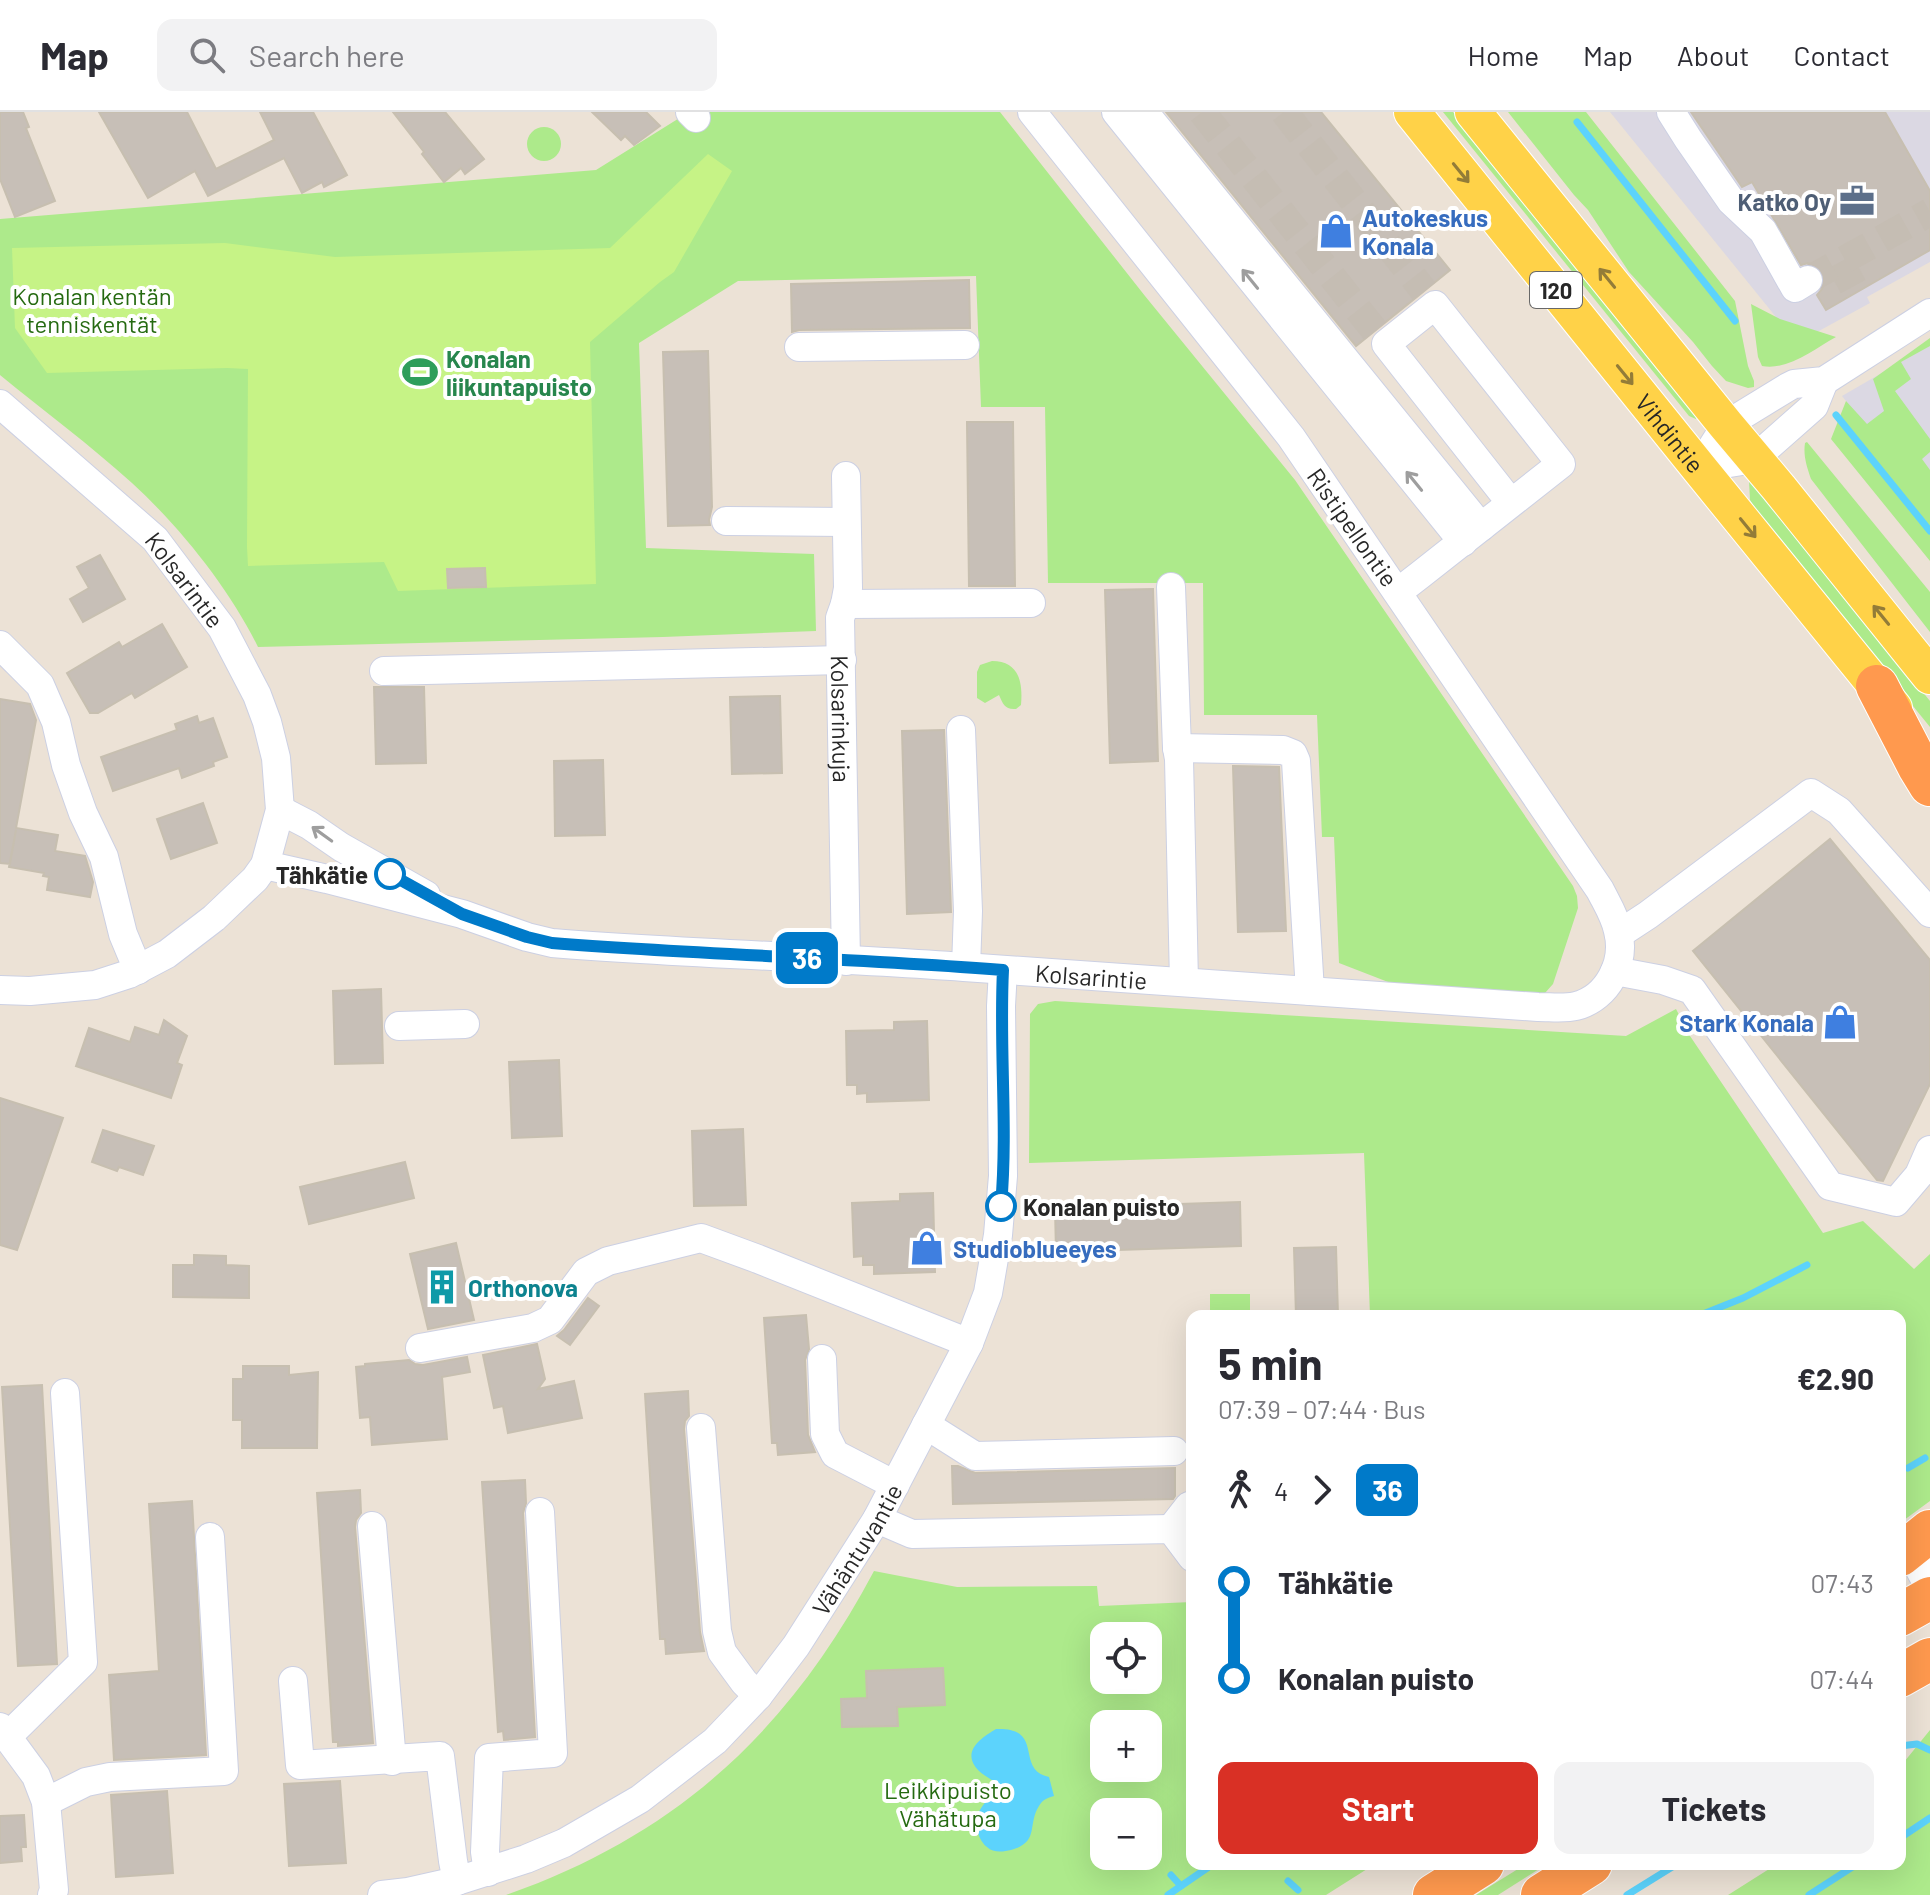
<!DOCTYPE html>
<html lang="en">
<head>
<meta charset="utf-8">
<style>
  body { margin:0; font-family:Barlow,sans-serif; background:#f2f2f3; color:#2b2b33; height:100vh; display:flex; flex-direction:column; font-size:30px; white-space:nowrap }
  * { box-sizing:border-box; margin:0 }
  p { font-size:26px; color:#7c7c81 }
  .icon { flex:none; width:44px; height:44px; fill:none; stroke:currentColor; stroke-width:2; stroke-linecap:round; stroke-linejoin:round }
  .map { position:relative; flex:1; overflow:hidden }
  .sheet { position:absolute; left:1186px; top:1198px; width:720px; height:560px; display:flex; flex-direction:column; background:#fff; border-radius:16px; box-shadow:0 8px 32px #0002 }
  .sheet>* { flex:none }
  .badge { padding:0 16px; border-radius:12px; font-size:28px; line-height:52px }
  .controls { position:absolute; left:1090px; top:1510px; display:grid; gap:16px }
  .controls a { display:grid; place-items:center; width:72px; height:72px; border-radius:16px; background:#fff; box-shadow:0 8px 32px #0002; font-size:40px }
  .map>.badge { position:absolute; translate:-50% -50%; box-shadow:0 0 0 4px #fff }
  .legs { display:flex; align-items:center; gap:12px; height:88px; padding:0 32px; font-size:26px }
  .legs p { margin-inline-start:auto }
  .head { display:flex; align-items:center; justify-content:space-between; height:136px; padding:0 32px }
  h1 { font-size:44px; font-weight:700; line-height:60px }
  .cta { display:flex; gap:16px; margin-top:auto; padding:16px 32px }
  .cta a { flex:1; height:92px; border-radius:16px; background:#d93025; color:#fff; font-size:32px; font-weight:700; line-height:92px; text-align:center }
  .cta a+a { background:#f2f2f3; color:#2b2b33 }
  ul { padding:0 32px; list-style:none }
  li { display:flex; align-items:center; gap:28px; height:96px; font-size:30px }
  li i { display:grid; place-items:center; width:12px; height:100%; margin:0 10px; background:currentColor }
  li i::after { content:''; width:20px; height:20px; margin:-10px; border:6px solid; border-radius:50%; background:#fff }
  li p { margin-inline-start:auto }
  li:first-child i { background:linear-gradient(#0000 50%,currentColor 0) }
  li:last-child i { background:linear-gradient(currentColor 50%,#0000 0) }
  header { display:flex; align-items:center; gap:48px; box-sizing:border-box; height:112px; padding:0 40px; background:#fff; border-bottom:2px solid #e1e1e2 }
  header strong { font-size:38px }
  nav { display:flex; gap:44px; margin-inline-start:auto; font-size:28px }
  .search { width:560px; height:72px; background:#f2f2f3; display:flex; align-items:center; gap:20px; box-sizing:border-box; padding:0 28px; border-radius:16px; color:#7c7c81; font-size:30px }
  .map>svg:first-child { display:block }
  .industrial { fill:#dbd8e3 }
  .green { fill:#adea8b; fill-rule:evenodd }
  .pitch { fill:#c6f386 }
  .water { fill:#5cd3fc }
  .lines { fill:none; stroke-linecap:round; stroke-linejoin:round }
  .stream { stroke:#5cd3fc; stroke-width:7 }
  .building { fill:#c7bfb7; stroke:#c7bfb0; stroke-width:2 }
  .minor-tunnel { stroke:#c5bdb3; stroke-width:28; stroke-dasharray:28 14; stroke-linecap:butt }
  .minor-casing { stroke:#ccd0e3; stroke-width:30 }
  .major-casing { stroke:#fff; stroke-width:38 }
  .highway-casing { stroke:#fff; stroke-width:44 }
  .minor { stroke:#fff; stroke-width:28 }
  .major { stroke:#ffd248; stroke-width:36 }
  .highway { stroke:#ff994e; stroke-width:42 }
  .oneway { stroke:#937c38 }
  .oneway2 { stroke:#9e9e9e }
  .line-1-casing { stroke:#fff; stroke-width:18 }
  .line-1 { stroke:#007ac9; stroke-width:12 }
  .stop-1-dot { fill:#fff; stroke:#007ac9; stroke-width:4 }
  .labels { text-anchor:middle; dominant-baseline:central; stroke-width:8; stroke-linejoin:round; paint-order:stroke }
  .shield { fill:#fff; stroke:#686868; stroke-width:2 }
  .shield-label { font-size:22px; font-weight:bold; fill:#272727 }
  .service-label { font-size:24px; font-weight:bold; fill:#4e5e75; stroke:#fff; text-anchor:end }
  .shop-label { font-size:24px; font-weight:bold; fill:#366cbe; stroke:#fff; text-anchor:start }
  .park-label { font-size:24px; fill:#256a11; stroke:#fff }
  .leisure-label { font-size:24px; font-weight:bold; fill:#27864d; stroke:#fff; text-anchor:start }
  .street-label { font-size:24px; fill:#272727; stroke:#fff }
  .stop-label { font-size:24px; font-weight:bold; fill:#272727; stroke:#fff; text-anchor:end }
  .culture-label { font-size:24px; font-weight:bold; fill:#0d838f; stroke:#fff; text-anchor:start }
</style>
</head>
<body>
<header>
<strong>Map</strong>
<div class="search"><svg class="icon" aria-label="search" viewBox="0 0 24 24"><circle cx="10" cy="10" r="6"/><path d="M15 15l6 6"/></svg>Search here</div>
<nav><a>Home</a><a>Map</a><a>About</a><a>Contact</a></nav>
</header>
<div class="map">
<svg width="1930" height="1783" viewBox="0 0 1930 1783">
  <rect width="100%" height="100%" fill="#ece2d6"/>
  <g class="industrial">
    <polygon points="1610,0 1930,0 1930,150 1867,185 1870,191 1797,231"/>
    <polygon points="1930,233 1930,394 1842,284"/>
  </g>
  <g class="green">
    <path d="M689,0H1000L1145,184L1295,368L1573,774L1577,784L1578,796L1553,872L1545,881L1539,884L1401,875L1339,851L1334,725H1322L1317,603H1204L1203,471H1048L1045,295H981L976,164L738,169L639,231L646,436L814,442L816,519L663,525L258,535C229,476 180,415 132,371C90,333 44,299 0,263V107L596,58Z"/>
    <polygon points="1443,0 1453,0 1698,303 1696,307 1689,304"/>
    <polygon points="1508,0 1586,0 1735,189 1748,254 1754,269 1754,275 1748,276 1726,269 1712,254 1693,230 1629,160 1588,98 1574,83"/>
    <circle cx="544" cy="32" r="17"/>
    <path d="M1751,192L1780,207L1836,225C1814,237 1788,259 1762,254L1758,245Z"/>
    <polygon points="1930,226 1930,234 1901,250 1911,267 1895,279 1930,327 1930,340 1922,347 1930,358 1930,449 1831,327 1846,289 1867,312 1884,299 1873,267"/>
    <path d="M1807,330L1930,480V520L1811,367C1807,355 1803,344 1805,331Z"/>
    <polygon points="1749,369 1752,369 1930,589 1930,615 1763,409 1750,388"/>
    <path d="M992,549C1019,549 1023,570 1021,593L1016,597C1005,598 1003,592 999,583L985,591L977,586V560L980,553Z"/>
    <polygon points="1055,889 1626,924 1676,897 1690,924 1823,1121 1863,1109 1914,1157 1930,1142 1930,1389 1900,1411 1900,1204 1370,1204 1364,1041 1029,1051 1030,902 1038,892"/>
    <polygon points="1210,1182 1250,1182 1250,1204 1215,1204 1215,1199 1210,1198"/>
    <path d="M874,1459L957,1475L1097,1474L1099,1494L1192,1490V1752H1375L1326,1783H506C677,1723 789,1619 874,1459ZM1104,1524H1148V1568H1104ZM1104,1612H1148V1656H1104ZM1104,1700H1148V1744H1104Z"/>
    <polygon points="1930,1618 1930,1783 1728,1783 1777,1752 1900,1752 1900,1655"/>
    <polygon points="1526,1752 1547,1752 1498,1783 1476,1783"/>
  </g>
  <polygon class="pitch" points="708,42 732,59 674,160 660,170 590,230 596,472 398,479 384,450 248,454 247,435 248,257 227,256 47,261 15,216 12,136 225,131 335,145 610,136"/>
  <path class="water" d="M996,1617C1046,1615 1014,1658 1049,1665L1054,1684C1047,1686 1042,1688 1039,1694C1027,1713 1040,1730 1011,1738C1003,1740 993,1741 987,1735C981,1731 977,1720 976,1713C975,1697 990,1688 996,1675V1671C991,1667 983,1663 979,1659C960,1640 981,1626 996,1617Z"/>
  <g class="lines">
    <g class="stream">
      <polyline points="1577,10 1735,209"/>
      <polyline points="1836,303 1930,419"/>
      <polyline points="1698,1204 1743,1186 1807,1153"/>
      <polyline points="1908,1356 1925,1346"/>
      <polyline points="1900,1634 1917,1632 1930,1638"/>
      <polyline points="1900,1726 1930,1706"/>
      <polyline points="1171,1763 1181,1774"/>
      <polyline points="1288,1769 1298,1778"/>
      <polyline points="1168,1783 1213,1752"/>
      <polyline points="1627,1783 1677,1752"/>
      <polyline points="1809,1783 1857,1752"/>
    </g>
  </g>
  <g class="building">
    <polygon points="0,0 23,0 29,15 26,16 55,89 15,105 0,67"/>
    <polygon points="99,0 187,0 216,57 274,28 260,0 313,0 347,63 324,75 322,70 302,81 284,46 208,84 195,59 148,86"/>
    <polygon points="393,0 445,0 484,47 465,62 461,56 444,70 422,42 424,40"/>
    <polygon points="592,0 646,0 660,14 634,33 625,24 621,28"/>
    <polygon points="1166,0 1321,0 1450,158 1356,234"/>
    <polygon points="1691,0 1885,0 1930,79 1930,138 1826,198 1817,183 1822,177 1825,168 1822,158 1815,153 1808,151 1801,153 1752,70 1742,75"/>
    <polygon points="969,168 970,216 799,218 792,220 791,172"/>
    <polygon points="708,239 712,395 709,408 710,413 668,414 663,240"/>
    <polygon points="967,310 1013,310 1015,474 969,474"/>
    <polygon points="100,443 125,487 83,510 70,487 89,476 77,455"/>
    <polygon points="485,456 486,475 448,476 447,457"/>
    <polygon points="1153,477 1158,649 1110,651 1105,478"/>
    <polygon points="162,512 187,555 135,586 132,581 98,601 90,601 67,561 119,530 122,535"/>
    <polygon points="374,575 424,575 426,651 376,652"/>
    <polygon points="780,584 782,661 732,662 730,585"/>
    <polygon points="0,587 30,592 36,608 16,716 58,723 55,739 85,744 93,770 90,785 47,778 49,765 43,764 44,761 9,755 16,718 10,752 0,751"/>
    <polygon points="197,604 199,611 213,606 227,645 213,650 214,654 182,666 179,656 113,679 101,645 177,618 175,612"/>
    <polygon points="944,618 951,800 907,802 902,619"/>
    <polygon points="603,648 605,723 555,724 554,649"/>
    <polygon points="1233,654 1279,655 1286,819 1238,820"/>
    <polygon points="203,691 217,731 171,747 157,707"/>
    <polygon points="1830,727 1930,848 1930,972 1883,1069 1877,1068 1693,839"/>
    <polygon points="381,877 383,951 335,952 333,879"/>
    <polygon points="164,908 187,924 177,951 182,953 171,986 76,954 89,916 130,930 135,915 159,923"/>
    <polygon points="927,909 929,988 867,990 867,981 857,982 857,973 847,973 846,919 894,918 894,910"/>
    <polygon points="559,948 562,1024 512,1026 509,950"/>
    <polygon points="0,986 63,1006 17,1138 0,1133"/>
    <polygon points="743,1017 746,1093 694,1094 692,1019"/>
    <polygon points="103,1018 154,1034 143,1063 119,1055 117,1059 92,1050"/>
    <polygon points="405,1050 414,1086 309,1112 300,1075"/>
    <polygon points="933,1081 935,1160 874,1162 874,1153 863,1153 863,1144 854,1145 852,1091 900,1089 900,1082"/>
    <polygon points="1240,1090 1241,1134 1056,1140 1055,1096"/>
    <polygon points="456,1131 474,1208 428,1217 410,1142"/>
    <polygon points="1336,1135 1338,1204 1296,1204 1294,1136"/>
    <polygon points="194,1143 226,1144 226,1153 249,1154 249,1186 173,1185 173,1153 194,1153"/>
    <polygon points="588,1186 599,1194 570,1233 557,1224 564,1218"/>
    <polygon points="806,1203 809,1237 805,1248 808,1323 815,1340 778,1343 777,1331 772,1331 764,1206"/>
    <polygon points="537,1232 545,1267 538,1277 574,1269 582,1306 508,1321 503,1294 494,1296 483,1243"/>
    <polygon points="467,1245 470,1260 442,1265 447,1327 372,1333 370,1305 360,1306 356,1255 365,1254 365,1252 409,1248 415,1252 423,1253"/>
    <polygon points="243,1254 289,1254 289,1263 318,1260 317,1336 242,1336 242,1308 233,1308 233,1267 243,1267"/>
    <polygon points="42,1273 57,1552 18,1554 2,1275"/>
    <polygon points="688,1279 689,1304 685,1309 684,1317 700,1520 704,1539 666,1542 665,1527 660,1527 645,1282"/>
    <polygon points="952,1354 958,1354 975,1361 1175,1356 1175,1384 1173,1387 953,1392"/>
    <polygon points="525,1368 526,1391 523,1401 535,1625 504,1628 503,1619 498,1620 482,1370"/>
    <polygon points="360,1378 361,1401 356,1408 355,1415 373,1631 338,1634 338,1630 333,1630 317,1381"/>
    <polygon points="192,1389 206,1643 114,1648 109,1563 159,1559 149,1392"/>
    <polygon points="943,1556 945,1593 897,1595 898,1614 842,1615 841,1587 867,1586 866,1559"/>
    <polygon points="340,1669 346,1751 289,1754 284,1672"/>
    <polygon points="167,1679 173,1761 116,1765 111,1683"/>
    <polygon points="24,1703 26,1735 21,1735 22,1749 0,1751 0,1704"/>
  </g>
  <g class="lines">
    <g class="minor-tunnel">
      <polyline points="1202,0 1375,219"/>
      <polyline points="1284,0 1424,179"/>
      <polyline points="1840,150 1856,180"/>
      <polyline points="1808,168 1930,100"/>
    </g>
    <g class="minor-casing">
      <g id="minor">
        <polyline points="690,0 696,6"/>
        <polyline points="1116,0 1463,430"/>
        <polyline points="1144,0 1481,415"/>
        <polyline points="1671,0 1688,27 1731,89 1763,119 1795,176 1808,168"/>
        <polyline points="799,235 965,233"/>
        <path id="s1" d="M0,292L155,427L222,516L257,583L267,610L276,646L280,698L265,753L255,767L214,806L167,842L129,862L95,873L30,879L0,878"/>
        <polyline points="1699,356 1726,313 1788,275 1794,272 1824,269 1930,201"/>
        <polyline points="1699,356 1754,347 1814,294 1824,269"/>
        <path id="s2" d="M846,364L848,476L845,492L840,506L846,849"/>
        <polyline points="726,409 846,410"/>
        <polyline points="1171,475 1177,636 1179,647 1184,870"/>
        <polyline points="1398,480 1420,463 1561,352 1435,193 1386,232 1511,391"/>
        <polyline points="845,492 1031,491"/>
        <polyline points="0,533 40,573 56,610 66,653 83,701 104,745 123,822 138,858"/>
        <polyline points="384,559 842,548"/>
        <polyline points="961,618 968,799 966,855"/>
        <polyline points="1177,636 1283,638 1293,642 1296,649 1310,879"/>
        <polyline points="280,698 309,713 341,735 426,783"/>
        <path id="s3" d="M265,753L327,767L462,802L527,825L552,831C689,842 827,845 964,855C1155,868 1347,882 1538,895C1551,895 1564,897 1576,894C1608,886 1626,850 1618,819C1615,804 1607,792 1600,778L1291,325L1032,0"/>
        <polyline points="1619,822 1648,803 1811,681 1839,699 1930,801"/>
        <polyline points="1615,859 1663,868 1692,878 1830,1074 1896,1090 1919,1063 1930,1038"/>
        <polyline points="399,914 465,912"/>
        <polyline points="420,1236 533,1216 550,1208 586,1160 608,1149 701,1126 758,1147 969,1231"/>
        <polyline points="822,1247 825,1322 835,1342 895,1373"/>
        <polyline points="926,1313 975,1344 1174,1339"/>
        <polyline points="701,1316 717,1519 722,1540 744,1570 758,1584"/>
        <polyline points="877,1407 912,1422 1171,1417 1192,1445"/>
        <polyline points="372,1414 392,1649"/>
        <polyline points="1171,1417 1189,1394 1192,1393"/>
        <polyline points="1909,1437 1930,1477"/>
        <polyline points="293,1569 300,1653 440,1644 453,1749 457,1769"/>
        <polyline points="0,1615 36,1664 46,1690 54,1778 52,1783"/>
        <polyline points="7,1625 83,1550 65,1281"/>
        <polyline points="46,1690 86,1670 110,1665 224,1659 210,1425"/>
        <polyline points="488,1760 485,1740 489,1646 553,1641 540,1400"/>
        <path id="s4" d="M382,1783L408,1780L457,1769L526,1747L564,1731L640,1687L715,1629L758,1584L796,1534L877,1407L969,1231L988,1181L998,1123L1003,1064L1001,894L1003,858"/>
      </g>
    </g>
    <g class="major-casing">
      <g id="major">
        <path id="s5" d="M1412,0L1699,356L1894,596"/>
        <polyline points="1473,0 1726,313 1779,376 1930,564"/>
      </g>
    </g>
    <g class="highway-casing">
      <g id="highway">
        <polyline points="1877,574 1919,655 1930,673"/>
        <polyline points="1900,1443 1930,1419"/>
        <polyline points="1900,1503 1930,1486"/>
        <polyline points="1900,1564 1930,1547"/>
        <polyline points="1434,1783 1483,1752"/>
        <polyline points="1542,1783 1591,1752"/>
      </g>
    </g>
    <use href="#minor" class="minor"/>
    <use href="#major" class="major"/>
    <use href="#highway" class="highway"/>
  </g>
  <defs><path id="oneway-shaft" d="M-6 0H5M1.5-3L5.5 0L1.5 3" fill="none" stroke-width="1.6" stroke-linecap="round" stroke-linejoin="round" transform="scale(2)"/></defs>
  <g class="oneway">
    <use href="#oneway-shaft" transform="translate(1461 61) rotate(51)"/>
    <use href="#oneway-shaft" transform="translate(1607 166) rotate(-129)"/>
    <use href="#oneway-shaft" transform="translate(1625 263) rotate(51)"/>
    <use href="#oneway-shaft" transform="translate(1748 416) rotate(51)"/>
    <use href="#oneway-shaft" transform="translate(1881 503) rotate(-129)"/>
  </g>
  <g class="oneway2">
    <use href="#oneway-shaft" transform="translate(1250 167) rotate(-129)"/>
    <use href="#oneway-shaft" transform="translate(1414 369) rotate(-129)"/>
    <use href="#oneway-shaft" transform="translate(322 722) rotate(-144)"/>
  </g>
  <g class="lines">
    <g class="line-1-casing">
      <path id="line-1" d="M390,762L462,802L527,825L552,831C703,843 853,846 1003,858C999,937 1008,1015 1001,1094"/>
    </g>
    <use href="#line-1" class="line-1"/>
  </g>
  <defs>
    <g id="office-bare" transform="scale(2.76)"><path d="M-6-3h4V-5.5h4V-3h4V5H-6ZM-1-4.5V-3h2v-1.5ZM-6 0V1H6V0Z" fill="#5c6f8a" stroke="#fff" stroke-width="2.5" paint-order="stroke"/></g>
    <g id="shop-bare" transform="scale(2.76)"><path d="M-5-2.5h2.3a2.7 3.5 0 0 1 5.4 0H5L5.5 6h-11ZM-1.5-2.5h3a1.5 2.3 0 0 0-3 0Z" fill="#3f7fe0" stroke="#fff" stroke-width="2.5" paint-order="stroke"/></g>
    <g id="stadium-bare" transform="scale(2.76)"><path d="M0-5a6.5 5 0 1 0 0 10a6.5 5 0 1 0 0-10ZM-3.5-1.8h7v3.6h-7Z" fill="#2e9e5b" stroke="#fff" stroke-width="2.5" paint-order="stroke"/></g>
    <g id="building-bare" transform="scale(2.76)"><path d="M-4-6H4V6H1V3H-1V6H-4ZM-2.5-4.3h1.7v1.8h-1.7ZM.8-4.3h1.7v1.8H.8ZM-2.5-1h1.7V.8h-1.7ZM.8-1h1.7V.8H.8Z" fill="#0f9aa8" stroke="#fff" stroke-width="2.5" paint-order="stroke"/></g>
  </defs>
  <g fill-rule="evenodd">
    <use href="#office-bare" x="1857" y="89"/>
    <use href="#shop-bare" x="1336" y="119"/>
    <use href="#stadium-bare" x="420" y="260"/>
    <use href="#shop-bare" x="1840" y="910"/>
    <use href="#shop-bare" x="927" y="1136"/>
    <use href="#building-bare" x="442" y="1175"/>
  </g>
  <g class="stop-1-dot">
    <circle cx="390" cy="762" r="14"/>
    <circle cx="1001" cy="1094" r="14"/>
  </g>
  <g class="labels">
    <rect class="shield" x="1530" y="160" width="52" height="36" rx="6"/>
    <g class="shield-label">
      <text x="1556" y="178">120</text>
    </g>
    <g class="service-label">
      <text x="1831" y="89">Katko Oy</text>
    </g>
    <g class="shop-label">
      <text x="1362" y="105">Autokeskus<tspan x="1362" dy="28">Konala</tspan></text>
      <text x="1814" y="910" text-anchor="end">Stark Konala</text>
      <text x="953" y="1136">Studioblueeyes</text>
    </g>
    <g class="park-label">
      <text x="92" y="183">Konalan kentän<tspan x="92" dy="28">tenniskentät</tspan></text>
      <text x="948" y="1677">Leikkipuisto<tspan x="948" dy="28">Vähätupa</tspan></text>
    </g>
    <g class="leisure-label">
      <text x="446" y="246">Konalan<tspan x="446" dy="28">liikuntapuisto</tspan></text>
    </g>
    <g class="street-label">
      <text stroke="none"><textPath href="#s5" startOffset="412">Vihdintie</textPath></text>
      <text transform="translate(1353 415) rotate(55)">Ristipellontie</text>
      <text stroke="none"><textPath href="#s1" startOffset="256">Kolsarintie</textPath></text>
      <text stroke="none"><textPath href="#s2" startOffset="244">Kolsarinkuja</textPath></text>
      <text stroke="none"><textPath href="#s3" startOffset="838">Kolsarintie</textPath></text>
      <text stroke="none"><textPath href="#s4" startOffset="612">Vähäntuvantie</textPath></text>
    </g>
    <g class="stop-label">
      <text x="368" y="762">Tähkätie</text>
      <text x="1023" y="1094" text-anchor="start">Konalan puisto</text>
    </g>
    <g class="culture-label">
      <text x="468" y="1175">Orthonova</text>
    </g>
  </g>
</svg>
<div class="controls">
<a><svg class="icon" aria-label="locate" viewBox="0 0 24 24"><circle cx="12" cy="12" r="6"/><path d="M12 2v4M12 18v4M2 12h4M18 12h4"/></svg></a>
<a>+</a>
<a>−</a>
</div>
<b class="badge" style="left:807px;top:846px;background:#007ac9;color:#fff">36</b>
<section class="sheet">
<div class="head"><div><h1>5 min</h1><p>07:39 – 07:44 · Bus</p></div><b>€2.90</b></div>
<div class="legs"><svg class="icon" aria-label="walk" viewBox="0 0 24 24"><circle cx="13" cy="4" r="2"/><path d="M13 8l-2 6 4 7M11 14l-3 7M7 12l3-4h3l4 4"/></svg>4<svg class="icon" aria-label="forward" viewBox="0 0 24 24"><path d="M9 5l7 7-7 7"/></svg><b class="badge" style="background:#007ac9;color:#fff">36</b></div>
<ul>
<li><i style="color:#007ac9"></i><b>Tähkätie</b><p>07:43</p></li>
<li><i style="color:#007ac9"></i><b>Konalan puisto</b><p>07:44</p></li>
</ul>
<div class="cta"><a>Start</a><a>Tickets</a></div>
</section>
</div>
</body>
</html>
